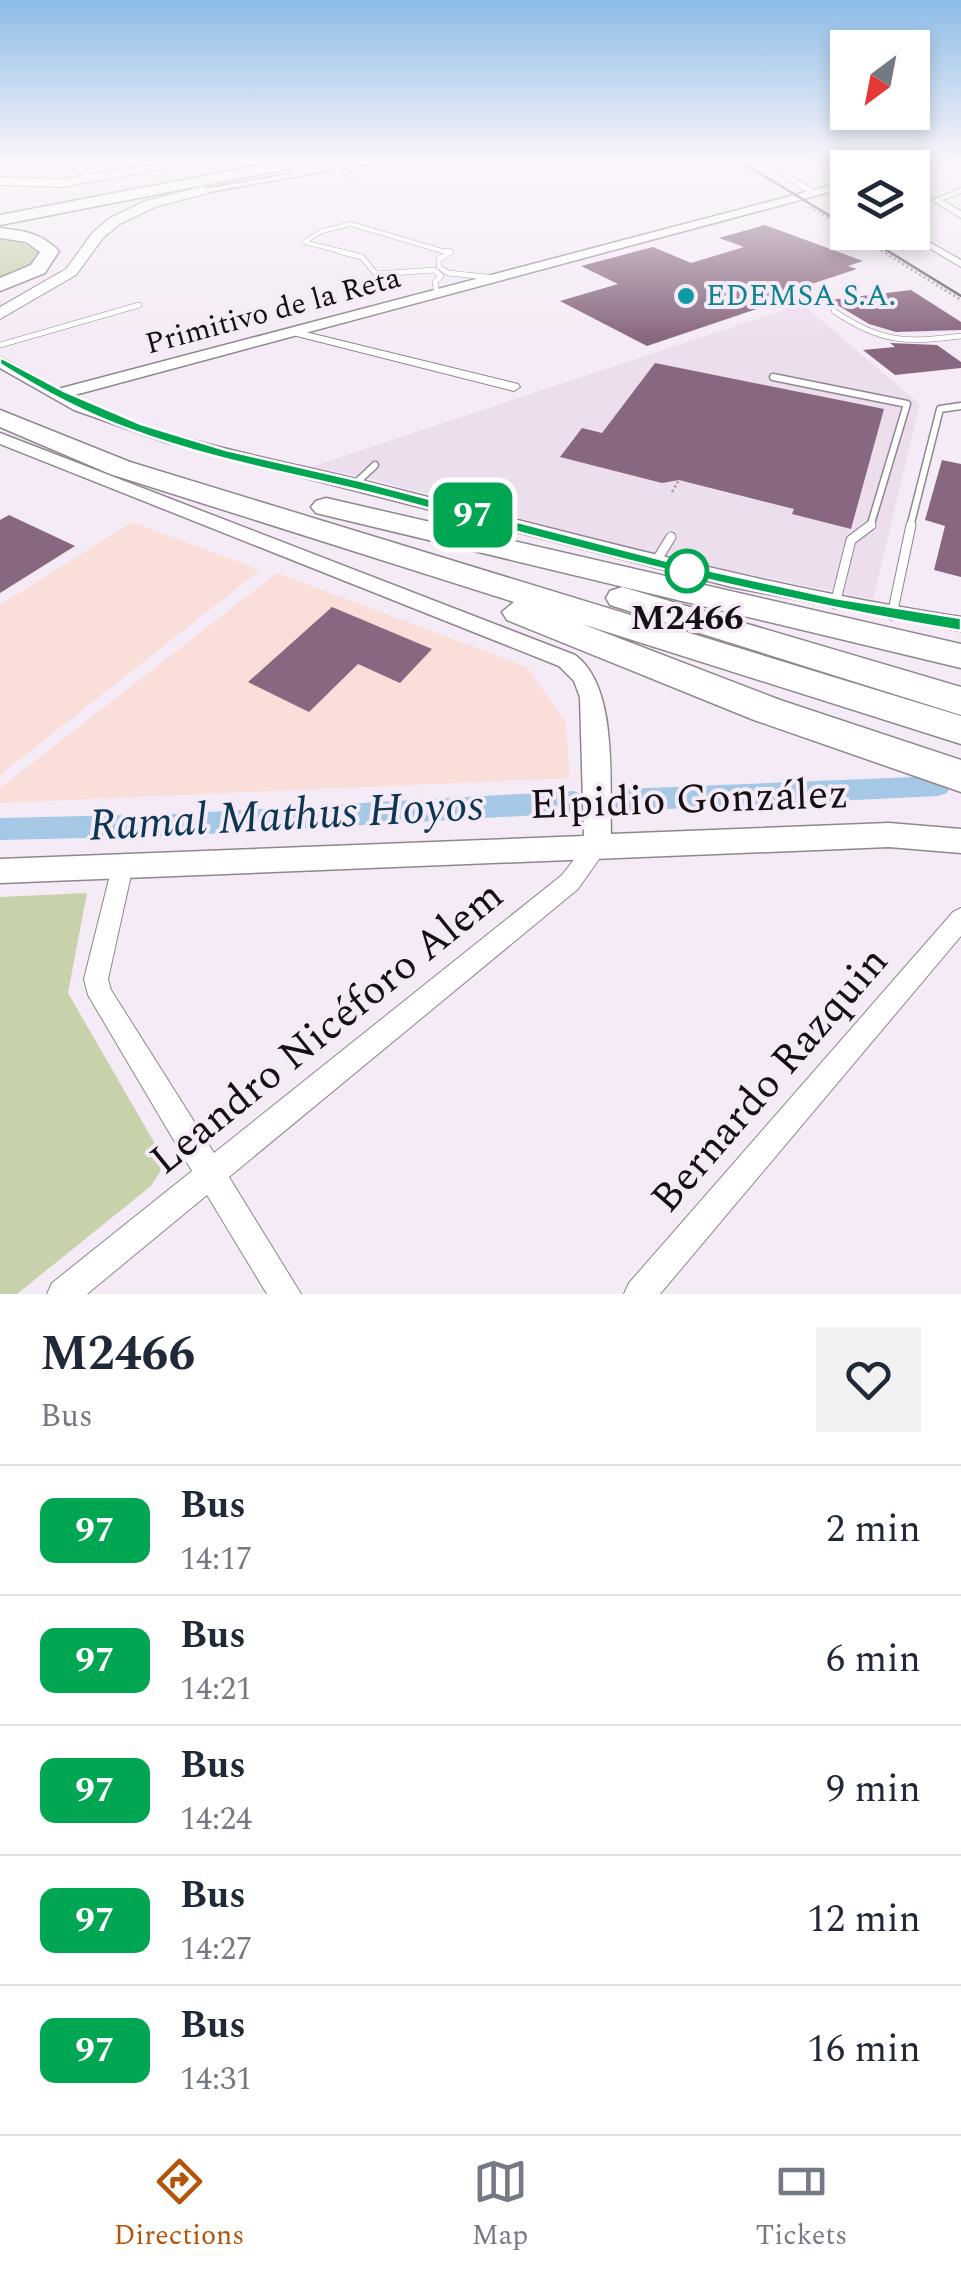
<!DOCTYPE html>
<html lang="en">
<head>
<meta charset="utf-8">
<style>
  body { margin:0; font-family:Spectral,serif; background:#f2f2f3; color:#1f2937; height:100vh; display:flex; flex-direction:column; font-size:38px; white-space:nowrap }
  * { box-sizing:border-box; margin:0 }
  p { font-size:32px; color:#747a83 }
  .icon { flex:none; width:55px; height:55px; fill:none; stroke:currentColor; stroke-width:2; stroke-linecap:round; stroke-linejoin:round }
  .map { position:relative; height:1294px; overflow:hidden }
  .side { display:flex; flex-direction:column; background:#fff; flex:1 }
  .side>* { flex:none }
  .badge { padding:0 20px; border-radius:15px; font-size:35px; line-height:65px }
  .needle { width:65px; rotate:212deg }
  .tools { position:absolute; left:830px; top:30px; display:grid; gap:20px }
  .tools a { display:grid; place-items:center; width:100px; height:100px; border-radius:0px; background:#fff; box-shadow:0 5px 15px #0003; font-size:50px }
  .map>.badge { position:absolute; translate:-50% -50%; box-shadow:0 0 0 5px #fff }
  .round { display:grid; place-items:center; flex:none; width:105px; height:105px; border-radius:0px; background:#f2f2f3 }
  .summary { display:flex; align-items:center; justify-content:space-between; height:170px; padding:0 40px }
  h1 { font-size:48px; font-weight:700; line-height:75px }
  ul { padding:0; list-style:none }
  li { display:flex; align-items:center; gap:30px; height:130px; padding:0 40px; border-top:2px solid #e0e1e3 }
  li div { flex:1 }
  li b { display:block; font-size:38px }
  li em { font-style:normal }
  li .badge { min-width:110px; font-weight:700; text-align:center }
  .tab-bar { display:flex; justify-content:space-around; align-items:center; height:140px; border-top:2px solid #e0e1e3; background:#fff; font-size:28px; color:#747a83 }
  .tab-bar a { display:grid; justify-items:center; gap:5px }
  .tab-bar .current { color:#b45309 }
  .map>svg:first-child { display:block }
  .built { fill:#eddeee }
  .industrial { fill:#f9ded9 }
  .green { fill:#c8d2aa }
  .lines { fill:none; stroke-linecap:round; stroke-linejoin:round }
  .canal { fill:#a4c8e5; fill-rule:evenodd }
  .building { fill:#886780 }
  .service-far3-casing { stroke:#8f868f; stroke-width:5 }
  .service-far2-casing { stroke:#8f868f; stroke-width:6 }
  .service-far1-casing { stroke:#8f868f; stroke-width:9 }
  .service-casing { stroke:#8f868f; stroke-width:11 }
  .minor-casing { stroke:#8f868f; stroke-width:2 }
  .tertiary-casing { stroke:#8f868f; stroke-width:3 }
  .secondary-casing { stroke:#8f868f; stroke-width:2 }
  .motorway-casing { stroke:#8f868f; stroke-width:3 }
  .path { stroke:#aaa2aa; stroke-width:2.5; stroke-dasharray:2.5 2.5; stroke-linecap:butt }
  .service-far3 { stroke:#fff; stroke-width:4 }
  .service-far2 { stroke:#fff; stroke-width:5 }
  .service-far1 { stroke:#fff; stroke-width:6 }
  .service { stroke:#fff; stroke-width:9 }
  .minor { fill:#fff; fill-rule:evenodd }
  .tertiary { fill:#fff; fill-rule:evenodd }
  .secondary { fill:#fff; fill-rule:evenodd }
  .motorway { fill:#fff; fill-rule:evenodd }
  .tram { stroke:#635d64; stroke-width:2.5 }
  .line { fill:#00a651; stroke:#fff; stroke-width:2.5 }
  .culture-dot { fill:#0f9aa8; stroke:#f5ebf6; stroke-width:4 }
  .stop-dot { fill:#fff; stroke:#00a651; stroke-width:5 }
  .labels { text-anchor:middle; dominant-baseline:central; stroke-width:8; stroke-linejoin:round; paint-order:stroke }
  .far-culture-label { font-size:30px; fill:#0d838f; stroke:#f5ebf6; text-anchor:start }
  .far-street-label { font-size:30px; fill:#141014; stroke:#f5ebf6 }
  .stop-label { font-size:35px; font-weight:bold; fill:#141014; stroke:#f5ebf6 }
  .near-street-label { font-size:42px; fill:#141014; stroke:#f5ebf6 }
  .near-water-label { font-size:45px; font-style:italic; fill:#0b3754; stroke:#f5ebf6 }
</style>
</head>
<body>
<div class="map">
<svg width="961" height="1294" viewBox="0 0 961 1294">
  <rect width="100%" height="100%" fill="#f5ebf6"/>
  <polygon class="built" points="802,304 920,404 873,599 678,560 363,477 311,467"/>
  <g class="industrial">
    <polygon points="132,522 260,570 0,775 0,605"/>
    <polygon points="277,573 527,667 566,723 570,778 0,803 0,788"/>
  </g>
  <g class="green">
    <polygon points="0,240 23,243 41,254 33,267 0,282"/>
    <polygon points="87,893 68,993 162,1156 160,1172 151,1186 17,1294 0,1294 0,897"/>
  </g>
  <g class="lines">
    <g class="canal">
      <polygon points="938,776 947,779 951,786 947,793 938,796 625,811 616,808 612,800 616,792 625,789"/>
      <polygon points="573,791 582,794 586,802 582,810 573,813 173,836 0,840 0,818 173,814"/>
    </g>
  </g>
  <g class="building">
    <polygon points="765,225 863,261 848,266 857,269 772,297 774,303 647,346 560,301 618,284 581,266 653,247 691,263 744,247 719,238"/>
    <polygon points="911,290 961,322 961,330 896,332 869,324 829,300"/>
    <polygon points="890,343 937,345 961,362 961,368 895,375 863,350 895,347"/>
    <polygon points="655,363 884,409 851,529 792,514 794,509 679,480 662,483 560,457 582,428 602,433"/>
    <polygon points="942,460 961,464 961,577 934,570 945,526 925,520"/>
    <polygon points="9,515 75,546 0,593 0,520"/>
    <polygon points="332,607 432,649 400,683 358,664 309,712 248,682"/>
  </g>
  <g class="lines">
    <g class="service-far3-casing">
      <g id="service-far3">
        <polyline points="333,168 357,178"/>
        <polyline points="348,253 304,242 322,231 351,224 449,253"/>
      </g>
    </g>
    <g class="service-far2-casing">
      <g id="service-far2">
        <polyline points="338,251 362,257 376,274 434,270 441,276 435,282 437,293"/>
        <polyline points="447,251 451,252 439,259 439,267 448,273 496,278"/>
        <path d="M834,311C881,343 907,343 961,336"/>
        <polyline points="0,345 139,305"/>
      </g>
    </g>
    <g class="service-far1-casing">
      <g id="service-far1">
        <polyline points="773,377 907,404 870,527"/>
        <polyline points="355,484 375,465"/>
        <polyline points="910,527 940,409 961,406"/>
      </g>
    </g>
    <g class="service-casing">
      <g id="service">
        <polyline points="655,563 671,537"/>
        <polyline points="835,604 851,540 871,525"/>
        <polyline points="892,615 911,525"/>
      </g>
    </g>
    <g class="minor-casing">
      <g id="minor">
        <polygon points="64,158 70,158 96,178 89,180 64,162"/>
        <polygon points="144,158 152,158 164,167 157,169"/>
        <polygon points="753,158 762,158 819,193 812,195"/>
        <polygon points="827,187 848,195 848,201 827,191"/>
        <polygon points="961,188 961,193 942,200 961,211 961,218 932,200"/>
        <polygon points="902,232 912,232 961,260 961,267"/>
        <polygon points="293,329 518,384 520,387 514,391 289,334 288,332"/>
        <polygon points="598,836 606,839 609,845 578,889 229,1177 301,1294 267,1294 207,1195 87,1294 47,1294 52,1283 192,1171 88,995 84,979 114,859 122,856 130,859 133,866 108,979 111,990 214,1153 562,875 590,839"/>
        <polygon points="961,908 961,936 660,1294 624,1294 629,1283 953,912"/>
      </g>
    </g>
    <g class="tertiary-casing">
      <g id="tertiary">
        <polygon points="189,158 206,158 160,170 155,167"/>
        <polygon points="379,158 400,158 204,193 199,190"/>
        <polygon points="931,158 946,158 912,169 903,168"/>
        <path d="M848,181V187L71,396C168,443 279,459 384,486C576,534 765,587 961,617V631L732,587L165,442L74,410L0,368V357L58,389Z"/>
        <path d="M0,433L575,655C619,687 609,784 611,834L889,823L961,829V853L889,847L0,883V859L584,836L580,697L574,681L559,666L0,444Z"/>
      </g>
    </g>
    <g class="secondary-casing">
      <g id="secondary">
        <polygon points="160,164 164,169 62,187 0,185 0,177 62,179"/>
        <polygon points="204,186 208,193 155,207 120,224 103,238 76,275 0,319 0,307 66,269 93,232 110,218 145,201"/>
      </g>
    </g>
    <g class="motorway-casing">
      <g id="motorway">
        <polygon points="298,158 367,158 298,174 293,173 292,168 0,225 0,215"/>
        <path d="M0,228C25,231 41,233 59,251L45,273L0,291V278L31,265L40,252L26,242L0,238Z"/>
        <polygon points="0,410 130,462 961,716 961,744 582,624 780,700 961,760 961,792 754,720 507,620 502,612 514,602 110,474 0,427"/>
        <polygon points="326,498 961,644 961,668 316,513 311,507 316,501"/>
        <polygon points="622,587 961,687 961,715 610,605 606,598 610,591"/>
      </g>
    </g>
    <g class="path">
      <polyline points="729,158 750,170"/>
      <polyline points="809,207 848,230"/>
      <polyline points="851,232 961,300"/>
      <polyline points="672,492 679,480"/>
    </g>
    <use href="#service-far3" class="service-far3"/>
    <use href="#service-far2" class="service-far2"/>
    <use href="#service-far1" class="service-far1"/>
    <use href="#service" class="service"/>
    <use href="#minor" class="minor"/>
    <use href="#tertiary" class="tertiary"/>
    <use href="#secondary" class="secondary"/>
    <use href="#motorway" class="motorway"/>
    <g class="tram">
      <polyline points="735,158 848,227"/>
      <polyline points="857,232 961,296"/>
    </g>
  </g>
  <linearGradient id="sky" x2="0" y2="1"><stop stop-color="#8dbce7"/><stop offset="0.47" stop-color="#faf6fb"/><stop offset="1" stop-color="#faf6fb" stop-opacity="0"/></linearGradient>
  <rect width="961" height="339" fill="url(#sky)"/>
  <path class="line" d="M0,357L64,391L141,424L226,450L361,481L675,563L835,598L961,618V631C769,599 582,550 394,499C307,476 216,462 131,430C84,413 39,389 0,364Z"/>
  <circle class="culture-dot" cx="686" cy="296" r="10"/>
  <circle class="stop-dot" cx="687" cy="571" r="20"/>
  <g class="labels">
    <g class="far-culture-label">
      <text x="706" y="296">EDEMSA S.A.</text>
    </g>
    <g class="far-street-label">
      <text transform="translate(273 311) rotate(-15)">Primitivo de la Reta</text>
    </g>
    <g class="stop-label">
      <text x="687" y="618">M2466</text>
    </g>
    <g class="near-street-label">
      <text transform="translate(689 800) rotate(-2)">Elpidio González</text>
      <text transform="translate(327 1028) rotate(-39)">Leandro Nicéforo Alem</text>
      <text transform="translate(770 1080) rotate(-49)">Bernardo Razquin</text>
    </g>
    <g class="near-water-label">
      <text transform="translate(286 816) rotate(-3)">Ramal Mathus Hoyos</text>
    </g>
  </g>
</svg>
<div class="tools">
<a><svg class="needle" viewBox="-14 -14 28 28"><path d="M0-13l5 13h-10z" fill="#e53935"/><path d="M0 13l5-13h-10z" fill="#747a83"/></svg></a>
<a><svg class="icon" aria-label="layers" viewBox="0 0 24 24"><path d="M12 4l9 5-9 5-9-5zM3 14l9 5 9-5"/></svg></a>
</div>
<b class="badge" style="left:473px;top:515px;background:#00a651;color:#fff">97</b>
</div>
<section class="side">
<div class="summary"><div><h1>M2466</h1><p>Bus</p></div><a class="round"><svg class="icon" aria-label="heart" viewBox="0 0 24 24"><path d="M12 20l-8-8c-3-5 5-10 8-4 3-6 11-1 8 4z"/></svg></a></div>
<ul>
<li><span class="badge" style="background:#00a651;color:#fff">97</span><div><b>Bus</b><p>14:17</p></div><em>2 min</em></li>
<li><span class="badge" style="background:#00a651;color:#fff">97</span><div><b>Bus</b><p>14:21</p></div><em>6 min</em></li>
<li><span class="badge" style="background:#00a651;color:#fff">97</span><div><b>Bus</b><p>14:24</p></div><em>9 min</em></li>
<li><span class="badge" style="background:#00a651;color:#fff">97</span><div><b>Bus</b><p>14:27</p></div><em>12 min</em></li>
<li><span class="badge" style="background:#00a651;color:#fff">97</span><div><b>Bus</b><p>14:31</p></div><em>16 min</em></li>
</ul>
</section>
<nav class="tab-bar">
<a class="current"><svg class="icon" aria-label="directions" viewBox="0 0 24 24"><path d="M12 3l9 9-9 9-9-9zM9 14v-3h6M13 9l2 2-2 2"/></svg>Directions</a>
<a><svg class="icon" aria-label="map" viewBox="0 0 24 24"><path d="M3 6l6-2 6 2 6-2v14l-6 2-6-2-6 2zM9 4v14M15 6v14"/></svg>Map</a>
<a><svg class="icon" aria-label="tickets" viewBox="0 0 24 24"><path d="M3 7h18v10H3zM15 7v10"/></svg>Tickets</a>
</nav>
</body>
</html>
